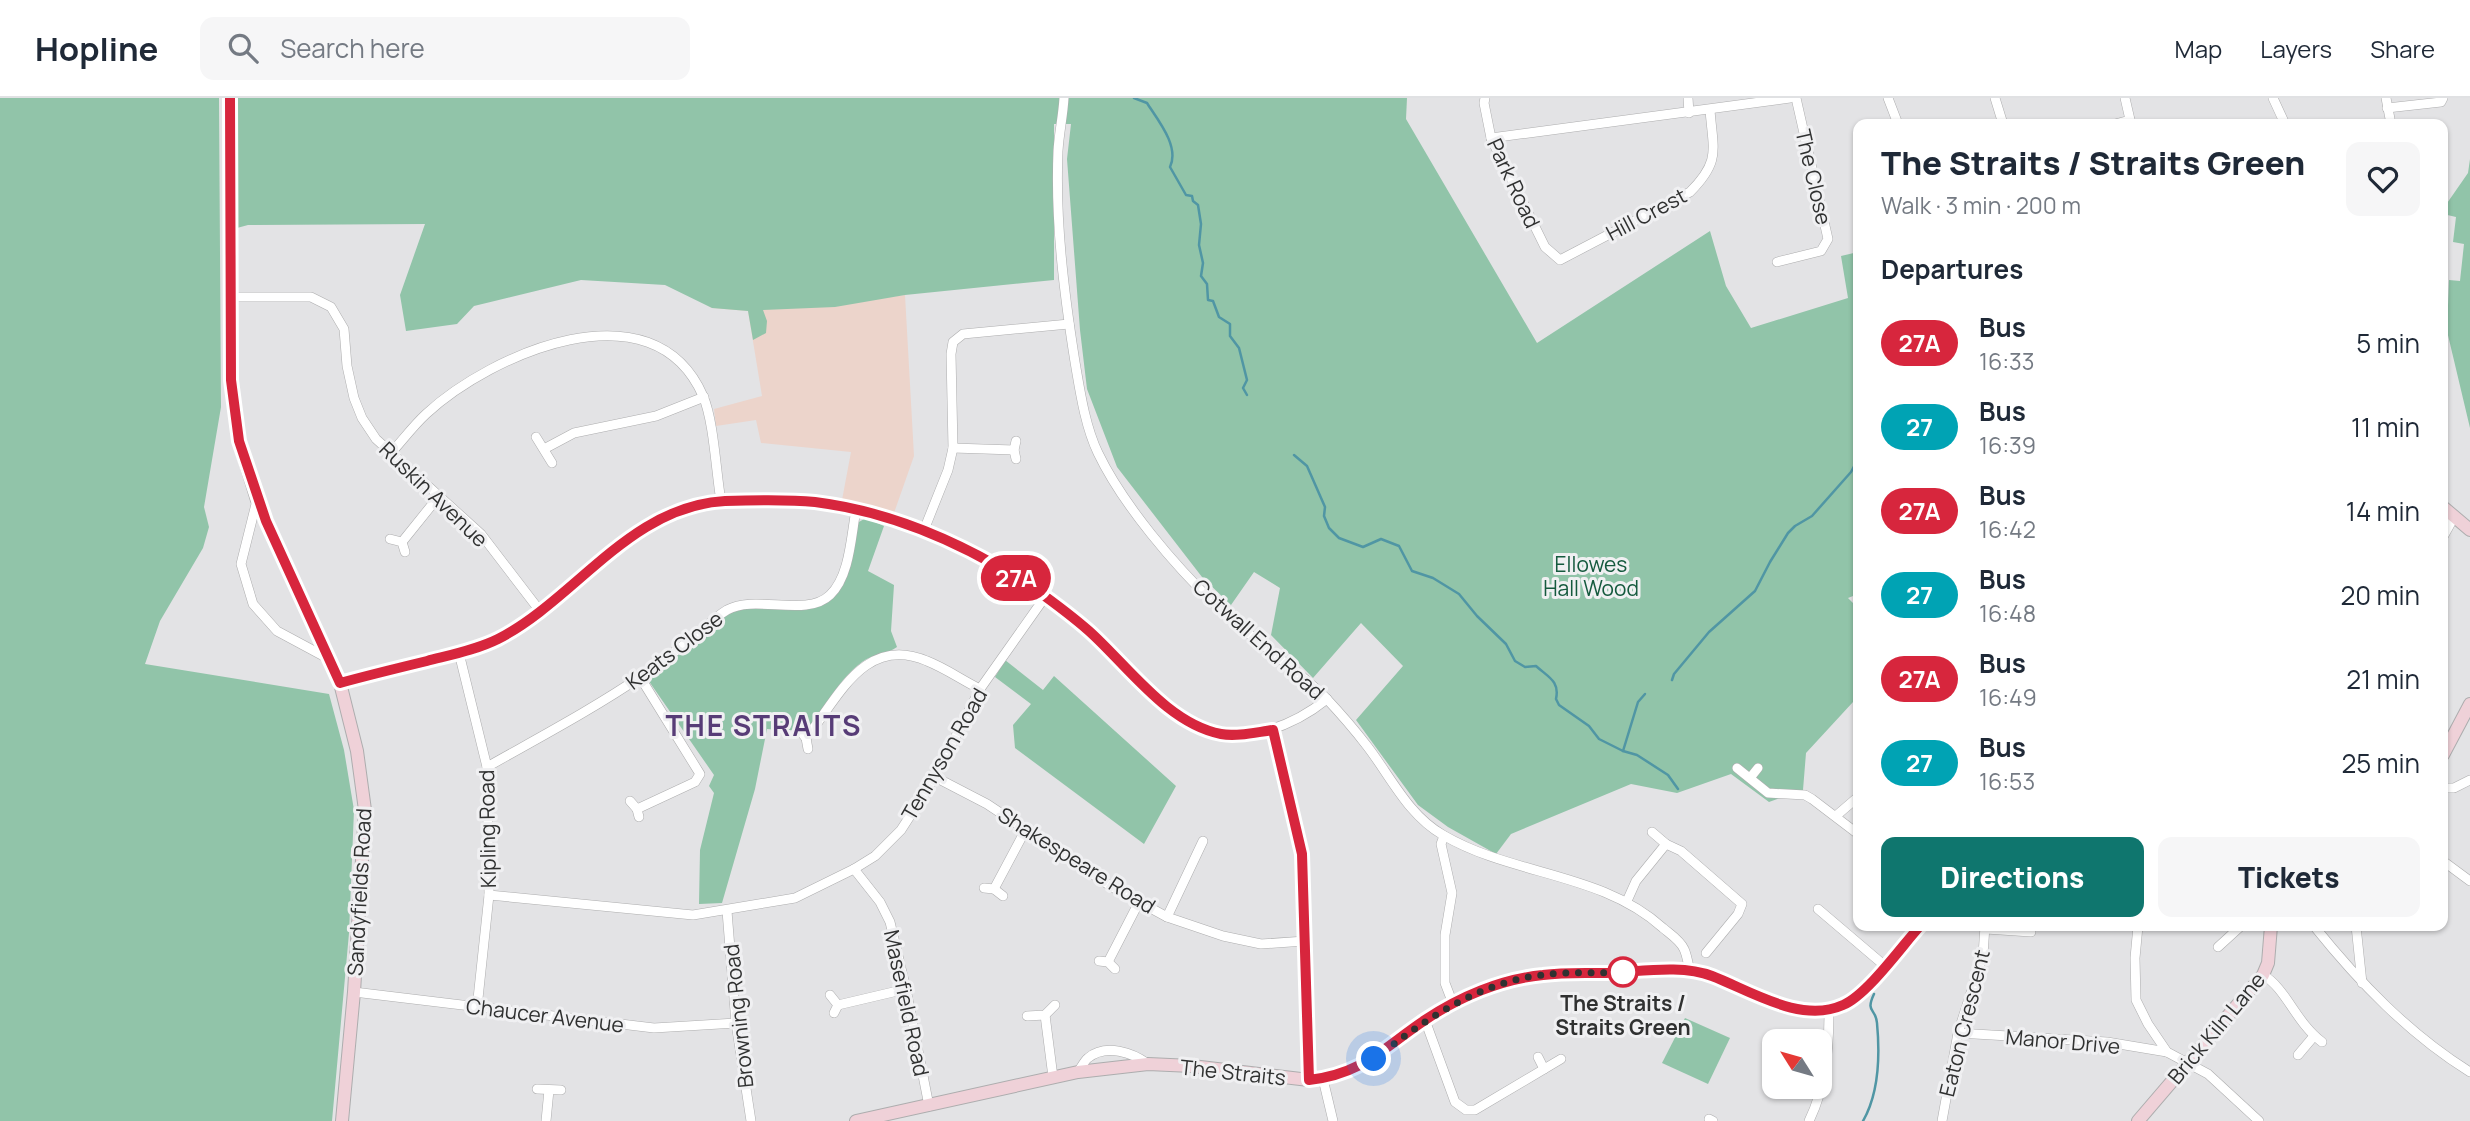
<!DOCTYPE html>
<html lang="en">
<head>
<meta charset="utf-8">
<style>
  body { margin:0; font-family:Manrope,sans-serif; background:#f6f6f7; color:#1f2937; height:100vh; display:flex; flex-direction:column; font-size:26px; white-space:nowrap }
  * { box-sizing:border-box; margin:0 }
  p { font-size:23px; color:#747a83 }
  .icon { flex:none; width:38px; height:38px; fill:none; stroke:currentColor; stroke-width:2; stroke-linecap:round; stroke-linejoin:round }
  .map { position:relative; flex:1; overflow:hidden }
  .sheet { position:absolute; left:1853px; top:21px; width:595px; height:812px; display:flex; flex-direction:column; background:#fff; border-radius:14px; box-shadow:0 2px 5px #0004 }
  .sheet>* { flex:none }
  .badge { padding:0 14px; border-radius:23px; font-size:24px; line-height:46px }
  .needle { width:46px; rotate:307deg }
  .buttons { position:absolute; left:1762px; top:931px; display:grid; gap:14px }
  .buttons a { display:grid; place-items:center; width:70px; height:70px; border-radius:14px; background:#fff; box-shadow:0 2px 5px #0004; font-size:35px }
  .you { position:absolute; width:35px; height:35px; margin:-18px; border:5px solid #fff; border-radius:50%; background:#1a73e8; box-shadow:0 0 0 10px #1a73e833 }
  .map>.badge { position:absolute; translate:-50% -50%; box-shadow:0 0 0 4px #fff }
  h2 { padding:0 28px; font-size:26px; line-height:63px }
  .round { display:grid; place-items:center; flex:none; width:74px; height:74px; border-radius:14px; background:#f6f6f7 }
  .headline { display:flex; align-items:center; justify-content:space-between; height:119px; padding:0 28px }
  h1 { font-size:33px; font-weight:800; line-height:52px }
  .button { display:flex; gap:14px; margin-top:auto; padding:14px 28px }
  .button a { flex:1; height:80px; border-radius:14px; background:#0f766e; color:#fff; font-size:28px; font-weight:800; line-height:80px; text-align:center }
  .button a+a { background:#f6f6f7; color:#1f2937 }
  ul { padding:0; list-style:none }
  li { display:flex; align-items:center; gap:21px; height:84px; padding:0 28px }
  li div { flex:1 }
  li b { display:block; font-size:26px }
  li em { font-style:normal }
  li .badge { min-width:77px; font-weight:700; text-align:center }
  header { display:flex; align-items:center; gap:42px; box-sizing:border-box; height:98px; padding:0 35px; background:#fff; border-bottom:2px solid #e0e1e3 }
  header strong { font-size:33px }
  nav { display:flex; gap:38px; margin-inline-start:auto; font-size:24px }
  .search { width:490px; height:63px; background:#f6f6f7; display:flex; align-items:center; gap:18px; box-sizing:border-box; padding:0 24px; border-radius:14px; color:#747a83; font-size:26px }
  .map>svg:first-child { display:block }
  .education { fill:#ecd4cb }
  .green { fill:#91c4a9 }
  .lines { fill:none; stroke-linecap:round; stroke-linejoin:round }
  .stream { stroke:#5096a4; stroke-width:2.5 }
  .street-casing { stroke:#adadae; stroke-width:10 }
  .secondary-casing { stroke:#adadae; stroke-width:14 }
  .street { stroke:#fff; stroke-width:9 }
  .secondary { stroke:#efd1d8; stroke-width:12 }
  .line-casing { stroke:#fff; stroke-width:16 }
  .line { stroke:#d7263d; stroke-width:10 }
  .walk { stroke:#303131; stroke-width:7; stroke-dasharray:0 12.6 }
  .stop-dot { fill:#fff; stroke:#d7263d; stroke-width:3.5 }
  .labels { text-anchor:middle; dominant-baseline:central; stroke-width:6; stroke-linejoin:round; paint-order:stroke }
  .street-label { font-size:21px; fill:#303131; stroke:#f0f0f2 }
  .park-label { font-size:21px; fill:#155a3e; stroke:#f0f0f2 }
  .stop-label { font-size:21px; font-weight:bold; fill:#303131; stroke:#f0f0f2 }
  .district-label { font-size:28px; font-weight:bold; letter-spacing:2px; fill:#573c77; stroke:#f0f0f2 }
</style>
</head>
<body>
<header>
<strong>Hopline</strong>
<div class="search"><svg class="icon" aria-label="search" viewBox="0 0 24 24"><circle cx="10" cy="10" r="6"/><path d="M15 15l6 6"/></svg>Search here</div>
<nav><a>Map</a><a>Layers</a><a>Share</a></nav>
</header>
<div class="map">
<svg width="2470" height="1023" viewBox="0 0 2470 1023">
  <rect width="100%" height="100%" fill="#e3e3e5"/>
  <polygon class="education" points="659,178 875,201 905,197 914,358 894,415 842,402 851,354 761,345 756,322 716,328 714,311 762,298 748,213 712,210"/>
  <g class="green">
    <polygon points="0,0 219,0 221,309 204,409 209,429 203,450 160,523 145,566 329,596 344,652 354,712 349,835 332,1023 0,1023"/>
    <polygon points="236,0 1407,0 1406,21 1537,245 1710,133 1726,188 1751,230 1848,200 1841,158 1858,154 1858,496 1848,500 1858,510 1858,608 1853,604 1806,655 1803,692 1769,704 1731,676 1677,695 1631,686 1511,736 1496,756 1448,729 1418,707 1356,622 1403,568 1361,525 1313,580 1271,537 1280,490 1254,474 1231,507 1202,479 1117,369 1087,291 1080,232 1067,61 1071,26 1054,26 1054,182 905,197 835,209 763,212 767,223 766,235 753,242 748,213 712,210 665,187 581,182 474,208 457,226 406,233 400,197 425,126 248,127 237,130"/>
    <polygon points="2470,61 2470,330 2447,233 2449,182 2460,183 2464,146 2453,144 2456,119 2443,116 2443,111 2468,75"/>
    <path d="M866,420L884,428L868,473L894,487L891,533L897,549C888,556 873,556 862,564C840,580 825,608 810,631C796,633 782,632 767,631L755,691L722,805L699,806L700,752L714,695L709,688L714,677L646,579L727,514L737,510L829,502L857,425Z"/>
    <polygon points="1005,562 1043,592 1054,578 1176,688 1144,746 1015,650 1013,627 1031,606 995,579"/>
    <polygon points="1685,920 1730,940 1708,986 1662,965"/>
  </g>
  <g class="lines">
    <g class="stream">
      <path d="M1134,0L1147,5C1157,21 1180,48 1170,69L1186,97L1192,98L1193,103L1198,107L1201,126L1199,147L1203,165L1201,178L1207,186L1208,202L1213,203L1219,219L1230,226V238L1239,250L1247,282L1243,290L1247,297"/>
      <path d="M1294,357L1307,368L1325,409L1324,418L1329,430L1339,440L1363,449L1381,441L1399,448L1412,473L1433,480L1459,496L1477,518L1506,546L1515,563L1525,569L1536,568C1548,579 1560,583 1556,601L1559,607L1589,628L1599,641L1623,653L1637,657L1668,677L1678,691"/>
      <polyline points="1672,582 1674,576 1709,534 1755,493 1770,464 1788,435 1795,428 1812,418 1851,374 1858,361"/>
      <polyline points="1623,653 1638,604 1645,596"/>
      <path d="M1863,1023C1879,995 1880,957 1877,925C1876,910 1865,915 1874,896"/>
    </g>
    <g class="street-casing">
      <g id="street">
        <path d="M1064,0C1063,18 1059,35 1058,53C1055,122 1064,195 1075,264C1080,293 1085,328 1098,355C1123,407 1175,468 1217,508C1251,541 1291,566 1325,599C1340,615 1354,631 1367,648C1391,679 1408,717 1443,737C1513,778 1601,774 1663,830C1670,836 1680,842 1684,851C1687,857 1688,866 1690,873"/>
        <path d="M1485,0L1484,5L1491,40L1545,149L1560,162L1690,94C1721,63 1713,52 1710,12"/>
        <polyline points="1688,0 1689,15"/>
        <polyline points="1888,0 1898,26"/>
        <polyline points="1995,0 2003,26"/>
        <polyline points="2125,0 2131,26"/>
        <polyline points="2273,0 2285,26"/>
        <polyline points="2386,0 2391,26"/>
        <polyline points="2387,10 2441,4 2443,0"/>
        <polyline points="2115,26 2130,22"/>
        <polyline points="1491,40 1790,0"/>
        <polyline points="1777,164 1821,153 1828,141 1796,0"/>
        <polyline points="230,199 311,199 331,209 344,231 347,268 354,300 362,320 376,341 481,436 540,513"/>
        <polyline points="536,339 552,365"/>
        <polyline points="1016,343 1014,352 1016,361"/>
        <polyline points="953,350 1014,352"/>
        <polyline points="544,351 574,335 656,318 704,299"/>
        <path d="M390,356C402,343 413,328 426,316C491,256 653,184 703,298C714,323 716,375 721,403"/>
        <polyline points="257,402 241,466 253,506 277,533 331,562"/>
        <polyline points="924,432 948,372 953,350 951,256 953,244 963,236 1069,226"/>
        <polyline points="2443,439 2454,419"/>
        <polyline points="390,441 402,444 405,454"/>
        <polyline points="402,444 439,398"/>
        <polyline points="459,555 487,669 489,797 477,910"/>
        <path d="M340,585C371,577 401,569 432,561C453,556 477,551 496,542C528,527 554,500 581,478C603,460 625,441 649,427C708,393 792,396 856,412C925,429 987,456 1044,498C1076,521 1104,548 1132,575C1150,593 1169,614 1191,627C1235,651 1291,630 1327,601"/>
        <polyline points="1273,632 1302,756 1309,982"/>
        <polyline points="801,634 806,640 808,651"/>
        <path d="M806,640C838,601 864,536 927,563C945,570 962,582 980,591"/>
        <path d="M487,669C540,639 593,611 643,577C660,565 677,552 694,539C705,530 715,519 727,512C756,496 806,520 830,497C850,478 851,438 856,412"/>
        <polyline points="1737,670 1768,695 1805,697 1812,701 1858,736"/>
        <polyline points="935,679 987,706 1112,789 1167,819 1223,838 1261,846 1305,843"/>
        <polyline points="1750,680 1758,670"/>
        <polyline points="2443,690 2454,690 2470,682"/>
        <polyline points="630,703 637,711 639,719"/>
        <polyline points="637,711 695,684 700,676 640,579"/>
        <polyline points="1837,717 1858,699"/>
        <polyline points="1652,734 1666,746 1681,753 1742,806 1738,816 1706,855"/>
        <polyline points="1444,738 1441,746 1452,795 1445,837 1445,885 1453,906"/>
        <polyline points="2443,763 2470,783"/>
        <polyline points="854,771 880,804 890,824 906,891 929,1008"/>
        <polyline points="984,790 994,791 1003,798"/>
        <polyline points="994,791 1026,731"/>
        <polyline points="489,797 693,817 795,800 854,771 875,758 901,732 935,679 980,591 1045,499"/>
        <polyline points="1627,803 1636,783 1666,746"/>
        <polyline points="1818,811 1885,868"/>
        <polyline points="727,813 736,925 751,1023"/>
        <polyline points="1167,819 1203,743"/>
        <polyline points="2138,828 2135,860 2136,902 2148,926 2167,954 2208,976 2259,1023"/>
        <path d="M2314,828C2359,884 2409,936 2470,974"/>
        <polyline points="2356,828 2362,885"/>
        <polyline points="1986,831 2031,834"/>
        <polyline points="2218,849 2241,828"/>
        <polyline points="1099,863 1108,864 1115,871"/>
        <polyline points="1108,864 1139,804"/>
        <path d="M2263,877C2286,890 2296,925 2322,944"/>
        <polyline points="354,894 654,930 736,925"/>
        <polyline points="830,897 838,907 834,915"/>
        <polyline points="838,907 906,891"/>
        <polyline points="1045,917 1053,979"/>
        <polyline points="1027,918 1045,917 1055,907"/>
        <polyline points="1425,922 1455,1004 1466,1012 1475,1012 1561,961"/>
        <polyline points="1958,935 2107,944 2167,954"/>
        <polyline points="2298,957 2314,938"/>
        <polyline points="1538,959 1544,971"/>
        <path d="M1078,974C1081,970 1084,963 1088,960C1106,945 1133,955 1148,966"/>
        <polyline points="1323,981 1333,1023"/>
        <polyline points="537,991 561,992"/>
        <polyline points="1709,1021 1713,1023"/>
        <polyline points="546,1023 549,992"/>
        <path d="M1809,1023C1826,988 1829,951 1829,912"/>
        <polyline points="1942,1023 1958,935 1983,857 1985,828"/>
      </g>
    </g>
    <g class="secondary-casing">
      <g id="secondary">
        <polyline points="230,0 231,282 239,343 257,402 340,585 357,653 365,712 354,894 342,1023"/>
        <polyline points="2443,409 2470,432"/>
        <polyline points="2443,657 2470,606"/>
        <path d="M856,1023L1078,974L1148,966L1192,968L1309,982C1364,976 1382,950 1425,922C1459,899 1501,881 1543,877C1565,874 1589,875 1612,875C1643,874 1682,867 1712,878C1751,893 1801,926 1843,907C1867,897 1902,849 1920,828"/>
        <polyline points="2138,1023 2263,877 2268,865 2271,828"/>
      </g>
    </g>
    <use href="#street" class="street"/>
    <use href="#secondary" class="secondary"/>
  </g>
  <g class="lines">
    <g class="line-casing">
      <path id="line" d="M230,0L231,282L239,343L266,423L340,585C369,577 398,570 427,563C450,557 476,552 498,541C576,501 630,408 725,403C755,402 786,401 815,404C895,414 969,448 1035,491C1053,504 1072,518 1089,533C1128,568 1168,626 1221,636C1237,639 1257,634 1273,632L1302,756L1309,982C1363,976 1383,950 1425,922C1459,899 1501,881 1543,877C1564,874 1585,875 1606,875C1639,874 1681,866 1712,878C1751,893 1801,926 1843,907C1867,897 1901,849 1920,828"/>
    </g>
    <use href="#line" class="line"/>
    <path class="walk" d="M1374,961C1425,922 1476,885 1542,877C1568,873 1597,876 1623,874"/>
  </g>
  <circle class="stop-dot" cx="1623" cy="874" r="14"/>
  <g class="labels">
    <g class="street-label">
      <text transform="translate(1814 79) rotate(77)">The Close</text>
      <text transform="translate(1514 85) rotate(65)">Park Road</text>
      <text transform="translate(1646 116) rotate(-28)">Hill Crest</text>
      <text transform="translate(434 396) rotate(44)">Ruskin Avenue</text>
      <text transform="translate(1259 541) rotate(42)">Cotwall End Road</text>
      <text transform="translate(674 552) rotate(-37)">Keats Close</text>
      <text transform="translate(944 656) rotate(-60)">Tennyson Road</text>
      <text transform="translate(487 731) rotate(-91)">Kipling Road</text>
      <text transform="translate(1077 762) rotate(32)">Shakespeare Road</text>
      <text transform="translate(359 794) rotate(-87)">Sandyfields Road</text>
      <text transform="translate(907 905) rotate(78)">Masefield Road</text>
      <text transform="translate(545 917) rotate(7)">Chaucer Avenue</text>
      <text transform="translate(738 918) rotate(-96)">Browning Road</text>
      <text transform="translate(1964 925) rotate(-76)">Eaton Crescent</text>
      <text transform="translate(2216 930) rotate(-50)">Brick Kiln Lane</text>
      <text transform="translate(2063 943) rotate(5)">Manor Drive</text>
      <text transform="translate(1233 974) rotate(6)">The Straits</text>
    </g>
    <g class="park-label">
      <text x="1591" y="466">Ellowes<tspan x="1591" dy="24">Hall Wood</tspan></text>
    </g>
    <g class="stop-label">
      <text x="1623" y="905">The Straits /<tspan x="1623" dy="24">Straits Green</tspan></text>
    </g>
    <g class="district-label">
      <text x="764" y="627">THE STRAITS</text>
    </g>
  </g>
</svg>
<div class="buttons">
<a><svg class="needle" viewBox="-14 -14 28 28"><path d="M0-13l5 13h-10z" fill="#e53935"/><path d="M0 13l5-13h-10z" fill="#747a83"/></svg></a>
</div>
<div class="you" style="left:1374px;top:961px"></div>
<b class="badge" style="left:1016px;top:480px;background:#d7263d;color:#fff">27A</b>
<section class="sheet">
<div class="headline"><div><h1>The Straits / Straits Green</h1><p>Walk · 3 min · 200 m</p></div><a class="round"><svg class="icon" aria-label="heart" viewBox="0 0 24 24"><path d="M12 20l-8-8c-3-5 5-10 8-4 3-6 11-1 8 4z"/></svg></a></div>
<h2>Departures</h2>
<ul>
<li><span class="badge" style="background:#d7263d;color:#fff">27A</span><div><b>Bus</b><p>16:33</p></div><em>5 min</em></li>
<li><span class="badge" style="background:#00a3b4;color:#fff">27</span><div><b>Bus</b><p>16:39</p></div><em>11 min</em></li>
<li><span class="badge" style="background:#d7263d;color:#fff">27A</span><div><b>Bus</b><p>16:42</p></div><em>14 min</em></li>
<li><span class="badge" style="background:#00a3b4;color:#fff">27</span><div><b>Bus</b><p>16:48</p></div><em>20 min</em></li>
<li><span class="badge" style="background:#d7263d;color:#fff">27A</span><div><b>Bus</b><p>16:49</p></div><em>21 min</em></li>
<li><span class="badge" style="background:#00a3b4;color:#fff">27</span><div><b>Bus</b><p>16:53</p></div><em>25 min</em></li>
</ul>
<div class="button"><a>Directions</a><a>Tickets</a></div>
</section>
</div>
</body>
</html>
